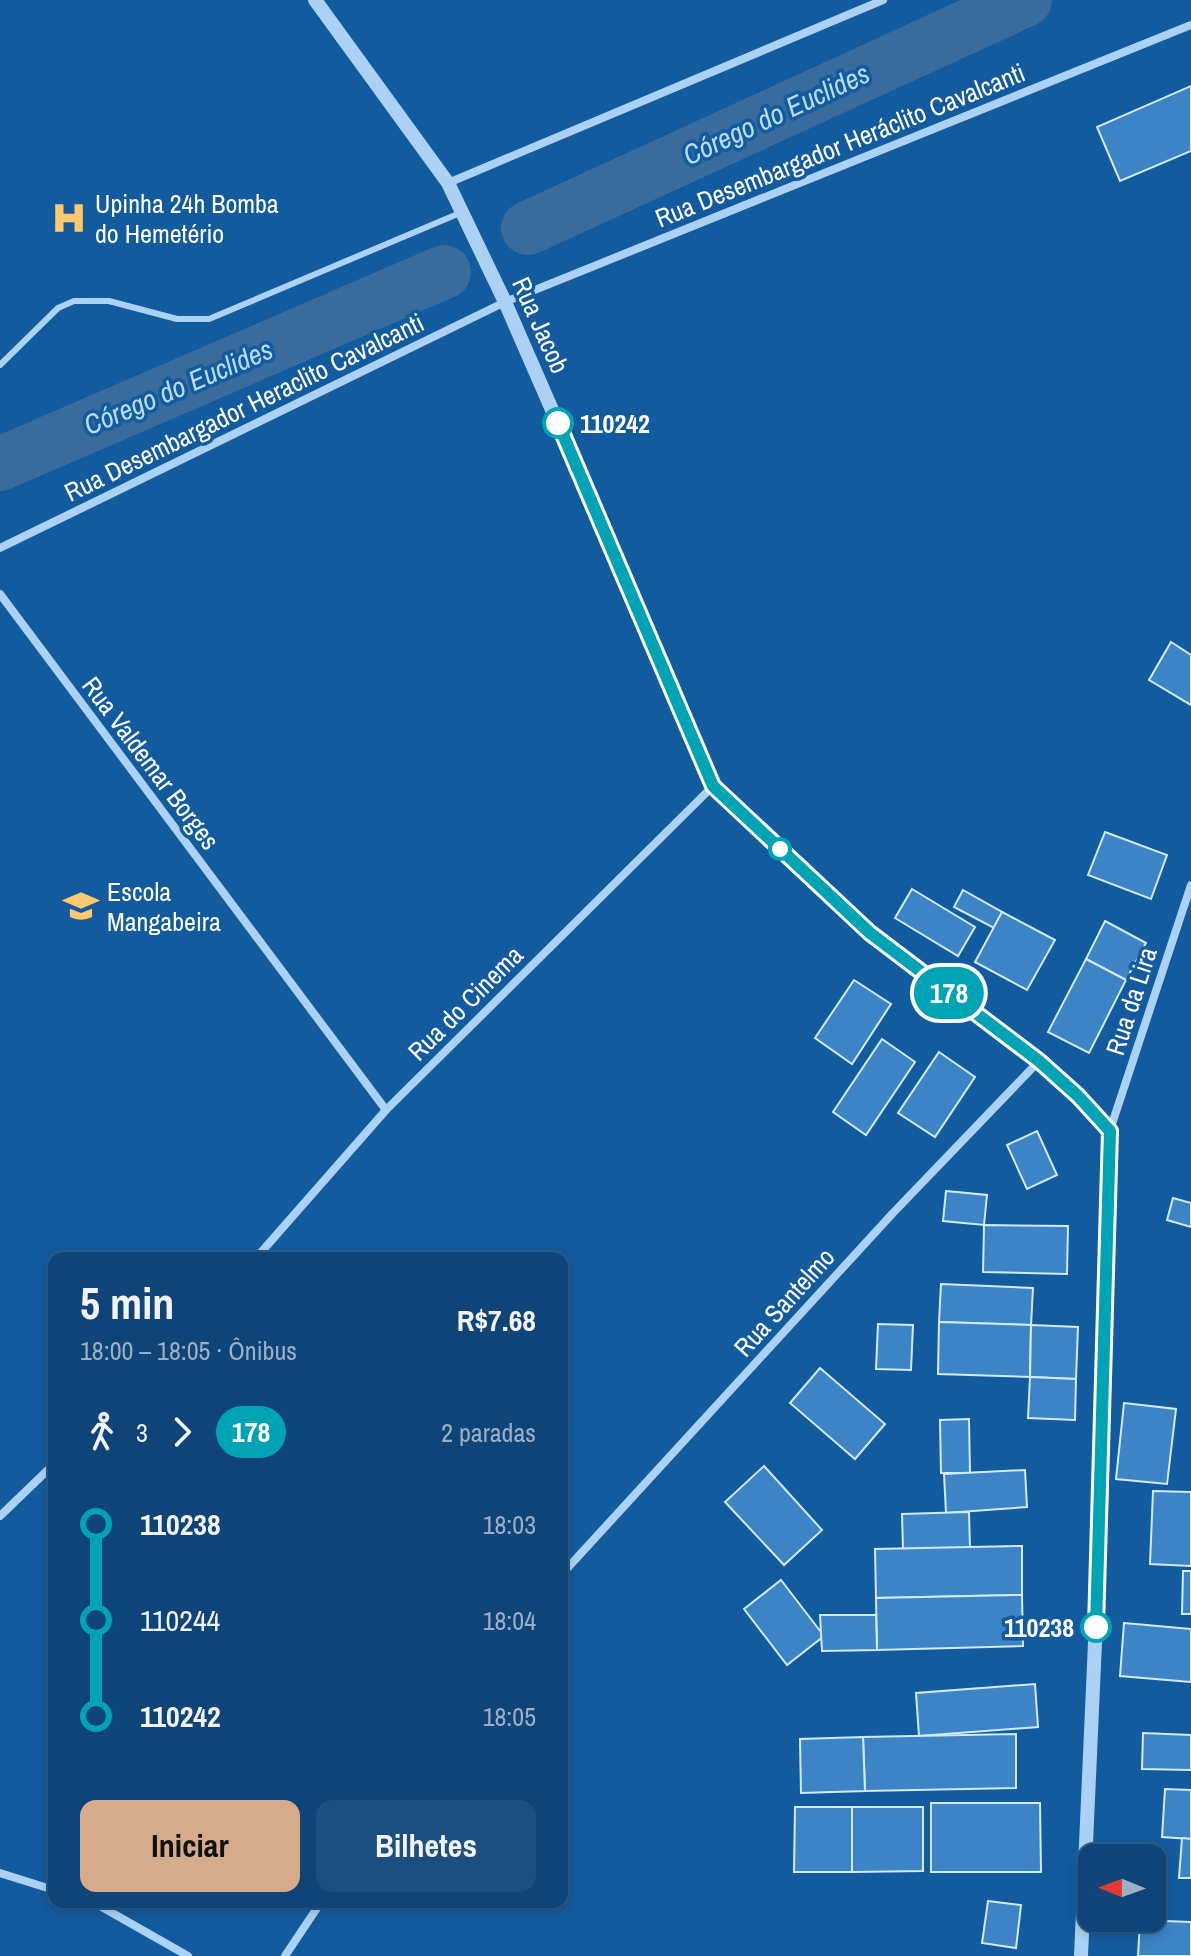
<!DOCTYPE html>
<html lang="pt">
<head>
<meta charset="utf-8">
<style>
  body { margin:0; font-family:"Archivo Narrow",sans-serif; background:#1c4e7f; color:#f1f3f6; height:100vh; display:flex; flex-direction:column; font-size:30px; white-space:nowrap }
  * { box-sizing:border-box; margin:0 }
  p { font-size:26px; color:#9bb0c6 }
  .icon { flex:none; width:44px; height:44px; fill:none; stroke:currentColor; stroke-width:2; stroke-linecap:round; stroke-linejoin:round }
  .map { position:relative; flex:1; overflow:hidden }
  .drawer { position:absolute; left:48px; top:1252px; width:520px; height:656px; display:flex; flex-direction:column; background:#0e4477; border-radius:16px; box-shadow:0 4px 12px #0003,0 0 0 2px #2e5c89 }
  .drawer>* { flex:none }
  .badge { padding:0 16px; border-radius:26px; font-size:28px; line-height:52px }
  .needle { width:52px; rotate:271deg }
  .controls { position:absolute; left:1078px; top:1844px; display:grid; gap:16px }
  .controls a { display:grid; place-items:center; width:88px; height:88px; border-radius:16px; background:#0e4477; box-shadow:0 4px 12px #0003,0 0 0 2px #2e5c89; font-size:40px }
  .map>.badge { position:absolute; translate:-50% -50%; box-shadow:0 0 0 4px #fff }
  .legs { display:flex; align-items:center; gap:12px; height:88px; padding:0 32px; font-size:26px }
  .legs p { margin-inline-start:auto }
  .head { display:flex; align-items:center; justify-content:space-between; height:136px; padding:0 32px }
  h1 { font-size:44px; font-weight:700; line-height:60px }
  .cta { display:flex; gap:16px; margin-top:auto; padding:16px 32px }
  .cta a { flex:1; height:92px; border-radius:16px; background:#d6ab8b; color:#111; font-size:32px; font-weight:700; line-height:92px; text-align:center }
  .cta a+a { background:#1c4e7f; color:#f1f3f6 }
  ul { padding:0 32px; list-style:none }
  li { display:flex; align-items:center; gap:28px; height:96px; font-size:30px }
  li i { display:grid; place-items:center; width:12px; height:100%; margin:0 10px; background:currentColor }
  li i::after { content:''; width:20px; height:20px; margin:-10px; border:6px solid; border-radius:50%; background:#0e4477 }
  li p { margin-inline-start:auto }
  li:first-child i { background:linear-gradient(#0000 50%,currentColor 0) }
  li:last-child i { background:linear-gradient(currentColor 50%,#0000 0) }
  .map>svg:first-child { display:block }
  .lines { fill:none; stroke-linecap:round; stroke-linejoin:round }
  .canal { stroke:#396b9c; stroke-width:54 }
  .building { fill:#3c84c5; stroke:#d3eafd; stroke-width:2 }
  .service { stroke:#abd2f4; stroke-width:6 }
  .minor { stroke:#abd2f4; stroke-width:8 }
  .tertiary { stroke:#abd2f4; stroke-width:14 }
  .line-1-casing { stroke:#fff; stroke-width:18 }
  .line-1 { stroke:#00a3b4; stroke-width:12 }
  .stop-1-dot { fill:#fff; stroke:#00a3b4; stroke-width:4 }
  .labels { text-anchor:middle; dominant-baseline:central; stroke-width:7; stroke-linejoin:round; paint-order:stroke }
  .street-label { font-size:26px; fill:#fff; stroke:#135b9f }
  .poi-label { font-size:26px; fill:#fff; stroke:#135b9f; text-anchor:start }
  .stop-label { font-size:26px; font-weight:bold; fill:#fff; stroke:#135b9f; text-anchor:start }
  .water-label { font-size:28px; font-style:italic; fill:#b8dbfa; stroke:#135b9f }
</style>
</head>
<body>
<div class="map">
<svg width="1191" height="1956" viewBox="0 0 1191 1956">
  <rect width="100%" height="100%" fill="#135b9f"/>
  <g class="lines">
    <g class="canal">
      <polyline points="528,228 1025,0"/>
      <polyline points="0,464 444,272"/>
    </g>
  </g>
  <g class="building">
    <polygon points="1191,86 1191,151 1120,181 1097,127"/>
    <polygon points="1171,642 1191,655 1191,705 1149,680"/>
    <polygon points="1105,832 1167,855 1151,899 1088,875"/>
    <polygon points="912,889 975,927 958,956 895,918"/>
    <polygon points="963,890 1002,912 994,928 954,907"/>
    <polygon points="1002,912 1055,940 1027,990 975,962"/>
    <polygon points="1105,921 1146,943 1126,980 1086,959"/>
    <polygon points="1086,959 1126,980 1089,1053 1048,1032"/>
    <polygon points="854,980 891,1004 852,1064 815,1038"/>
    <polygon points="882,1039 915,1062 866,1135 833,1112"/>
    <polygon points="939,1052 975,1077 935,1137 898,1113"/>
    <polygon points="1037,1131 1057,1175 1027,1189 1007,1145"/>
    <polygon points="946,1191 987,1195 984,1225 943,1221"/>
    <polygon points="1173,1198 1191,1203 1191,1227 1167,1220"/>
    <polygon points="984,1225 1068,1226 1067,1274 983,1272"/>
    <polygon points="941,1284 1033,1288 1031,1325 939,1322"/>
    <polygon points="939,1322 1031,1325 1030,1377 938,1374"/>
    <polygon points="878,1324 913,1325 911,1370 876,1369"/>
    <polygon points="1031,1325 1078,1327 1076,1379 1030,1377"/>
    <polygon points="820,1368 885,1424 855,1459 790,1403"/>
    <polygon points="1030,1377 1076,1379 1075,1420 1028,1418"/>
    <polygon points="1124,1403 1176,1409 1167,1484 1116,1479"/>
    <polygon points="969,1419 970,1473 941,1473 940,1420"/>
    <polygon points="764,1466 822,1530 784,1565 725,1502"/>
    <polygon points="1025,1470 1027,1507 946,1513 944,1474"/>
    <polygon points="1153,1491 1191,1492 1191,1566 1150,1564"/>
    <polygon points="969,1512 970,1548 903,1549 902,1514"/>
    <polygon points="1022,1546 1022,1595 876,1598 875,1549"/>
    <polygon points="1183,1571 1191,1571 1191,1614 1182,1614"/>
    <polygon points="781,1580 824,1636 787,1665 744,1609"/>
    <polygon points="1022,1595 1023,1646 877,1650 876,1598"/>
    <polygon points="820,1615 876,1615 877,1650 822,1651"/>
    <polygon points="1124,1623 1191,1629 1191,1682 1120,1676"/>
    <polygon points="1035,1684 1038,1727 919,1736 916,1693"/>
    <polygon points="1143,1733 1191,1735 1191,1770 1142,1769"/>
    <polygon points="1016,1734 1016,1788 865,1791 863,1737"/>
    <polygon points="863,1737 865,1791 801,1793 800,1739"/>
    <polygon points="1165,1789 1191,1790 1191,1839 1162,1837"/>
    <polygon points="931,1803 1040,1803 1041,1872 931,1872"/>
    <polygon points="795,1807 852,1807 852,1872 794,1872"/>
    <polygon points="852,1807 923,1807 923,1871 852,1872"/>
    <polygon points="1182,1838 1191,1839 1191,1878 1179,1878"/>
    <polygon points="988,1901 1021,1905 1016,1948 982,1943"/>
    <polygon points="1140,1920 1191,1922 1191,1956 1138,1956"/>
  </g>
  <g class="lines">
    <polyline class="service" points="0,365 58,308 74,301 109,301 177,319 209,319 460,213"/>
    <g class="minor">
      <polyline points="448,183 883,0"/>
      <polyline points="0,548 505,302 1191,25"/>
      <polyline points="0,594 386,1110"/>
      <polyline points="1110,1130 1191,885"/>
      <polyline points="256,1258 386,1110 713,786"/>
      <polyline points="0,1516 54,1464"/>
      <polyline points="562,1574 893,1213 1039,1061"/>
      <polyline points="0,1873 54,1890"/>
      <polyline points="93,1902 188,1956"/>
      <polyline points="285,1956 321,1902"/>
    </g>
    <polyline class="tertiary" points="315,0 448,183 505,302 669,678 713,786 870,933 1039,1061 1078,1096 1110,1131 1101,1508 1081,1956"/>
  </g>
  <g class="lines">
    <g class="line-1-casing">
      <polyline id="line-1" points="558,423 713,786 870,933 1039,1061 1078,1096 1110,1131 1096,1627"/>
    </g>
    <use href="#line-1" class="line-1"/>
  </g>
  <defs>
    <g id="hospital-bare" transform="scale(2.76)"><path d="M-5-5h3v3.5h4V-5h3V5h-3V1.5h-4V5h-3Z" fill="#ffca6e" stroke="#135b9f" stroke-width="2.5" paint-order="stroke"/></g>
    <g id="school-bare" transform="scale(2.76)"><path d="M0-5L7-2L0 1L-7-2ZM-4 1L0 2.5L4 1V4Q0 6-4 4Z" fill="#ffca6e" stroke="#135b9f" stroke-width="2.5" paint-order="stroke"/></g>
  </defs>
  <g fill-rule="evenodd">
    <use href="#hospital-bare" x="69" y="218"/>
    <use href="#school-bare" x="81" y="906"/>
  </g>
  <g class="stop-1-dot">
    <circle cx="558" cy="423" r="14"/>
    <circle cx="780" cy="849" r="10"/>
    <circle cx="1096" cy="1627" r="14"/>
  </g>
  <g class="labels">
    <g class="street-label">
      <text transform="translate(840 145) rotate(-22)">Rua Desembargador Heráclito Cavalcanti</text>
      <text transform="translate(541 325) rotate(66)">Rua Jacob</text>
      <text transform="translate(244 407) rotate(-26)">Rua Desembargador Heraclito Cavalcanti</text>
      <text transform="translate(151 763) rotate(53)">Rua Valdemar Borges</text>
      <text transform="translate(1131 1001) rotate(-72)">Rua da Lira</text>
      <text transform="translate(465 1003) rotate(-45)">Rua do Cinema</text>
      <text transform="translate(784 1302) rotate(-48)">Rua Santelmo</text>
    </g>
    <g class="poi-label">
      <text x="95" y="203">Upinha 24h Bomba<tspan x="95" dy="30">do Hemetério</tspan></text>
      <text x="107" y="891">Escola<tspan x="107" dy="30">Mangabeira</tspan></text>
    </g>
    <g class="stop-label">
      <text x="580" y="423">110242</text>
      <text x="1074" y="1627" text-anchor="end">110238</text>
    </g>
    <g class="water-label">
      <text transform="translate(776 114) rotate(-25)">Córego do Euclides</text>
      <text transform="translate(178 387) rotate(-23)">Córego do Euclides</text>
    </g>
  </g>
</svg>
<div class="controls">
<a><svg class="needle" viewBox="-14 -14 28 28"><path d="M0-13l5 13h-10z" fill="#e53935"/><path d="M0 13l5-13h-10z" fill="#9bb0c6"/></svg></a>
</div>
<b class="badge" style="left:949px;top:993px;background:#00a3b4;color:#fff">178</b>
<section class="drawer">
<div class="head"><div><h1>5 min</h1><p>18:00 – 18:05 · Ônibus</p></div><b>R$7.68</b></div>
<div class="legs"><svg class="icon" aria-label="walk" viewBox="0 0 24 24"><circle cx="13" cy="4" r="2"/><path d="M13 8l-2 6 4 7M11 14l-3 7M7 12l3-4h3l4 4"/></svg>3<svg class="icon" aria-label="forward" viewBox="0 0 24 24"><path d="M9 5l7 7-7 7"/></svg><b class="badge" style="background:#00a3b4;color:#fff">178</b><p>2 paradas</p></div>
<ul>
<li><i style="color:#00a3b4"></i><b>110238</b><p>18:03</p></li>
<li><i style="color:#00a3b4"></i><span>110244</span><p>18:04</p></li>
<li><i style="color:#00a3b4"></i><b>110242</b><p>18:05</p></li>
</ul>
<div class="cta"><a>Iniciar</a><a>Bilhetes</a></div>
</section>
</div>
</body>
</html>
